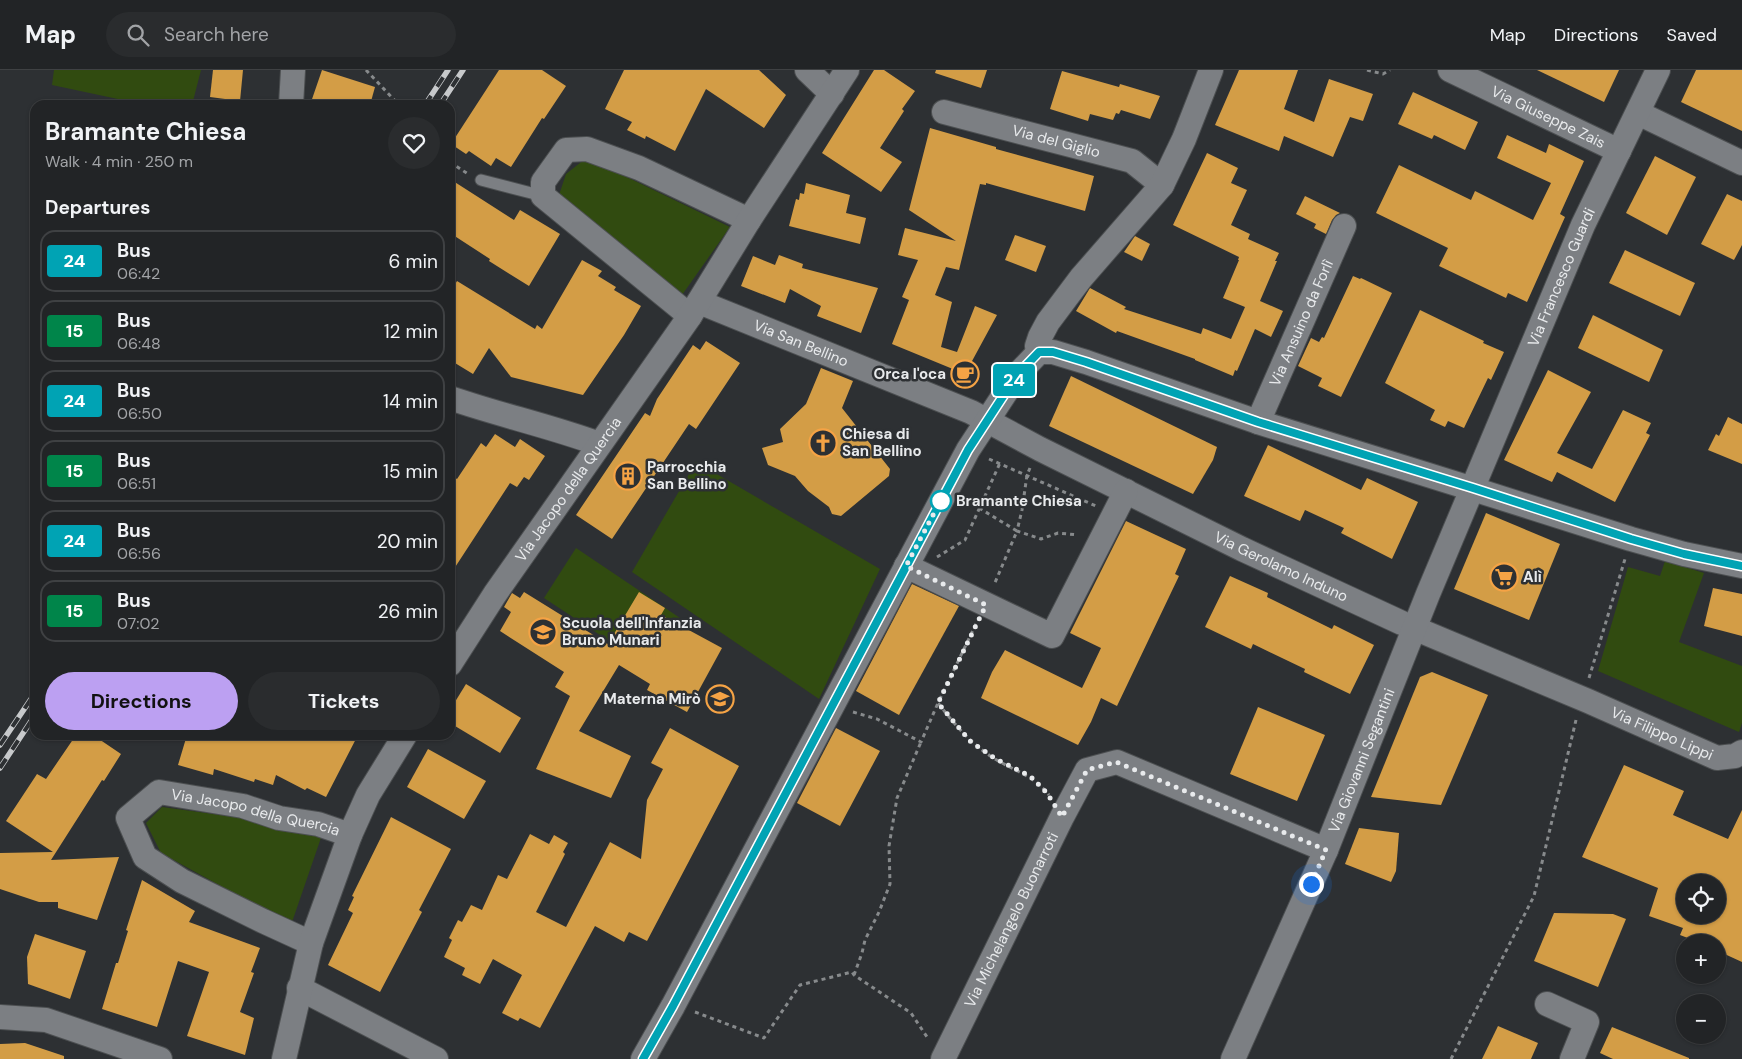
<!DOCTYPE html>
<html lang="en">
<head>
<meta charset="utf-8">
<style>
  body { margin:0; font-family:"DM Sans",sans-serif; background:#2a2c2e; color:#f1f3f6; height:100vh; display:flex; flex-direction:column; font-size:19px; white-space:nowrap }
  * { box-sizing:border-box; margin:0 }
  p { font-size:16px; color:#a2a4a7 }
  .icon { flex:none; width:28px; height:28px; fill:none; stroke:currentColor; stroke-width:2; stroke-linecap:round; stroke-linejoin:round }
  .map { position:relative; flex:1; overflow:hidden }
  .details { position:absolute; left:30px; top:30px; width:425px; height:640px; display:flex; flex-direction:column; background:#222426; border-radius:15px; box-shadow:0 1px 4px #0004,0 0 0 1px #3f4143 }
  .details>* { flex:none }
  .badge { padding:0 10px; border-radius:4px; font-size:18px; line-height:32px }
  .tools { position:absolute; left:1676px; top:804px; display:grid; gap:10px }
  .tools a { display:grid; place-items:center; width:50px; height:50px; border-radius:50%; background:#222426; box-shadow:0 1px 4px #0004,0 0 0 1px #3f4143; font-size:25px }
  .you { position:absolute; width:25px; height:25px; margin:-12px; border:4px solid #fff; border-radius:50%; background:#1a73e8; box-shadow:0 0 0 8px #1a73e833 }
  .map>.badge { position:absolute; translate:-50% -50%; box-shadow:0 0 0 2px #fff }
  h2 { padding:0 15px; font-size:19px; line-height:45px }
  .round { display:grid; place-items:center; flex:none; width:52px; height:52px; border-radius:26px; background:#2a2c2e }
  .overview { display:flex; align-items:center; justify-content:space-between; height:85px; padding:0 15px }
  h1 { font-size:24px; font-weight:700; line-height:38px }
  .button { display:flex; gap:10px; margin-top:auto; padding:10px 15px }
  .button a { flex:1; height:58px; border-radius:30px; background:#bca0f2; color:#111; font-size:20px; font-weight:700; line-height:58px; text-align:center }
  .button a+a { background:#2a2c2e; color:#f1f3f6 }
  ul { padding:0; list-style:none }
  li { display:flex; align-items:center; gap:15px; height:62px; margin:0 10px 8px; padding:0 5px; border:2px solid #3f4143; border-radius:15px }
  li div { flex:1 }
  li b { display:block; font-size:19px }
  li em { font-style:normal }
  li .badge { min-width:55px; font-weight:700; text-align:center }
  header { display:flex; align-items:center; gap:30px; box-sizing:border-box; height:70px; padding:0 25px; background:#222426; border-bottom:1px solid #3f4143 }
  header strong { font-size:24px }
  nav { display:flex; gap:28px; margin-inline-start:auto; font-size:18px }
  .search { width:350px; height:45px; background:#2a2c2e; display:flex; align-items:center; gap:12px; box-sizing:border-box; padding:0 18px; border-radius:28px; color:#a2a4a7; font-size:19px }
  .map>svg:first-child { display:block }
  .green { fill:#314b10 }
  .building { fill:#d39d46; fill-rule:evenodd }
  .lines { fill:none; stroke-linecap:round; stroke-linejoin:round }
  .lane-casing { stroke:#4c4f51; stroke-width:13 }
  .street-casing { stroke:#4c4f51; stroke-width:26 }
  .path { stroke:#878a8c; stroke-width:3; stroke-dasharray:4 4; stroke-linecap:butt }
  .lane { stroke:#7c7f83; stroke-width:11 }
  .street { stroke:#7c7f83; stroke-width:24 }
  .rail-casing { stroke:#c7c9cb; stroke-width:5.5 }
  .rail { stroke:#2d3033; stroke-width:4; stroke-dasharray:11; stroke-linecap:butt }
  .line-casing { stroke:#fff; stroke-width:11 }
  .line { stroke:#00a3b4; stroke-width:8 }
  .walk { stroke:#e8eaec; stroke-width:5; stroke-dasharray:0 9 }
  .stop-dot { fill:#fff; stroke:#00a3b4; stroke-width:2.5 }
  .labels { text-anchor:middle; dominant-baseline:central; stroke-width:5; stroke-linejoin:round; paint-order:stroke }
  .street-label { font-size:15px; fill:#e8eaec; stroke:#2d3033 }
  .poi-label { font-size:15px; font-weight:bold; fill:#e8eaec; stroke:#2d3033; text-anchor:start }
  .stop-label { font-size:15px; font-weight:bold; fill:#e8eaec; stroke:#2d3033; text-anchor:start }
</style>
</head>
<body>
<header>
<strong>Map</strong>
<div class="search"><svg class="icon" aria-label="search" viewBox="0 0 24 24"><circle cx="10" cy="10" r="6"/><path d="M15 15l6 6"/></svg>Search here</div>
<nav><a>Map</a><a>Directions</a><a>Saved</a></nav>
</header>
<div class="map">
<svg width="1742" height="989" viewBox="0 0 1742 989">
  <rect width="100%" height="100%" fill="#2d3033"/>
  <g class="green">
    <polygon points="54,0 201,0 192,35 146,35 52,15"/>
    <polygon points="585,89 633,110 730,157 682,225 558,128 566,104"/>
    <polygon points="696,392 880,499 819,629 632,502"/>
    <polygon points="576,478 683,550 653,600 544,528"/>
    <polygon points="1665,491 1704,503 1679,572 1742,596 1742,653 1739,662 1598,601 1628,497 1660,506"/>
    <polygon points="162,737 257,750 323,762 291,855 161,783 146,753"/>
  </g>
  <g class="building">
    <polygon points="213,0 243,0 240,31 210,27"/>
    <polygon points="322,0 375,17 370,35 310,35"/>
    <polygon points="499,0 542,0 566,16 544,49 542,48 511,97 496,88 491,96 469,81 466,84 451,74"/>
    <polygon points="624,0 759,0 786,25 764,58 706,19 675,81 646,66 645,69 627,60 632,52 605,39"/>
    <polygon points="874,0 884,0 915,21 902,39 904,41 880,78 902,92 881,122 822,83"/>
    <polygon points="936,0 987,0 981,18 935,3"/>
    <polygon points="1239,0 1298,0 1284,39 1314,52 1329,9 1373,24 1363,51 1350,47 1333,87 1284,66 1279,81 1215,55"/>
    <polygon points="1537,0 1619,0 1604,32"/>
    <polygon points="1696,0 1742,0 1742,61 1681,32"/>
    <polygon points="1062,1 1119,17 1120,14 1160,26 1150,49 1121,40 1119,44 1116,43 1113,50 1090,44 1088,51 1050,39"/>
    <polygon points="1413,22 1478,52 1465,80 1434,65 1432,69 1398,54"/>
    <polygon points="930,58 996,77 996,79 1094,106 1085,141 986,113 986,115 980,114 959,200 946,197 935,225 952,232 941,277 957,282 975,236 997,245 965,304 892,274 909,230 902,227 918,190 898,185 905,158 956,171 909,140"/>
    <polygon points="1507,65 1546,83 1549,74 1584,91 1560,144 1565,147 1527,232 1508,223 1506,228 1439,196 1448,178 1376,143 1399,95 1471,130 1475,121 1533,150 1551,113 1497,88"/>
    <polygon points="1207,83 1238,98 1231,113 1247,120 1231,155 1250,164 1248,169 1279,183 1275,191 1277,191 1260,231 1283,241 1271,267 1255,259 1237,301 1235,300 1233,306 1195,290 1195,289 1117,261 1116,263 1076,241 1090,218 1126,237 1124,239 1201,264 1203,258 1231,269 1245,237 1223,228 1239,190 1238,190 1239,187 1173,155"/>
    <polygon points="1655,86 1696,107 1667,165 1626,143"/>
    <polygon points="450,109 514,150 520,140 560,164 529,216 489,191 490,189 450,163"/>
    <polygon points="806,113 850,125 846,143 866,148 860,174 789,156 796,129 799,130 800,123 804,124"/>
    <polygon points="1727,124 1742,131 1742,175 1734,190 1701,174"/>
    <polygon points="1305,126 1340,143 1336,145 1332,150 1326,164 1314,158 1316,154 1296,144"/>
    <polygon points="1015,165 1046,176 1036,202 1005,190"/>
    <polygon points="1135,166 1150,174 1142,191 1124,182"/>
    <polygon points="1625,180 1695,213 1680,246 1609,213"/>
    <polygon points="779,185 803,194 802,198 878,218 861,263 817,246 821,236 790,219 785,233 741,216 753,186 775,195"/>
    <polygon points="582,190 602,201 598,206 616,217 614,220 641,236 624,265 583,325 511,307 489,278 473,304 450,290 450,223 457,211 535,259 537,255 542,259"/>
    <polygon points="1353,206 1360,209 1361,208 1392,223 1341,327 1318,316 1322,308 1298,296 1311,268 1319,272 1322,267 1324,268"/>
    <polygon points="1420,240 1484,271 1483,273 1504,282 1491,310 1488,308 1464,358 1448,351 1445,357 1430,350 1435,340 1385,313"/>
    <polygon points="1593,245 1663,280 1649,312 1578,278"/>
    <polygon points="706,271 740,293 696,359 689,354 612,469 576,445 645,343 650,346 657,329 693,275 700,280"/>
    <polygon points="821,298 853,311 842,338 890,399 889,406 841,446 832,444 829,437 808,421 795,406 768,395 762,378 783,372 780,359 806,334"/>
    <polygon points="1548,300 1591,322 1557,383 1592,399 1623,340 1651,353 1646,363 1650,365 1615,432 1557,402 1552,412 1504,390"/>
    <polygon points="1071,306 1217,377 1213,390 1193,424 1049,356"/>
    <polygon points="1728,347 1742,354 1742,394 1708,380 1716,364 1719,366"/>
    <polygon points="495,364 515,377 520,369 545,386 529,410 524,407 517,417 510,413 450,505 450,405 457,409 481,373 486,377"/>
    <polygon points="1268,375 1361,420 1367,408 1418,432 1392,489 1341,463 1344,458 1305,440 1300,451 1244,426"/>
    <polygon points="1486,443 1560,474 1529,550 1454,519"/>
    <polygon points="1126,451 1186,479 1175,504 1179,506 1117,636 1101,628 1091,652 1078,675 981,628 992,602 1005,580 1082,618 1101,578 1070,563"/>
    <polygon points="1230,506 1268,523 1267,527 1332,559 1334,555 1374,575 1350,624 1304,602 1305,599 1253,574 1251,579 1205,557"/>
    <polygon points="912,514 959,536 899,645 856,621"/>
    <polygon points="1713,518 1742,524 1742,566 1704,556"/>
    <polygon points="524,522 608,574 639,522 665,538 661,545 722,578 687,642 647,620 650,614 619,595 579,661 631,686 611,728 536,699 570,626 555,617 564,602 500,561 511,542 504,537 512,523 520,528"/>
    <polygon points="1432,602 1488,625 1441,735 1371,727 1420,607"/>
    <polygon points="466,614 521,648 500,683 450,653 450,640"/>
    <polygon points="1258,637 1325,665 1297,731 1230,704"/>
    <polygon points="670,658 739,696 647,871 629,862 624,872 595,856 540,958 520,948 518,951 502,943 522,905 493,889 480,914 462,905 465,898 444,887 452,870 449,868 458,850 462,852 471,835 482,840 498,805 507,809 530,764 549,774 554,765 568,773 563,782 565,784 536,842 566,857 610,772 641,789 647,730 663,699 651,693"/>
    <polygon points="836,658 880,681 840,756 797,733"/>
    <polygon points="76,665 93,665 121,684 104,711 102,710 51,790 119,787 97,850 58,838 58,832 39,832 0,819 0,783 53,782 6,751 37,704 46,709"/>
    <polygon points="187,665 358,665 326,727 307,718 305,720 276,705 273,715 255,709 254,712 214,699 213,705 178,695"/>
    <polygon points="428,679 486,711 464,749 407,717"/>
    <path d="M1624,695L1684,721L1673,745L1728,769L1742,740V892L1718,881V872H1698L1680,865L1683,858L1649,846L1658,818L1582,787ZM1685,812H1718V845H1685Z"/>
    <polygon points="391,747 451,779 419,840 422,842 380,922 328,895 353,843 348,840 354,827 352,826"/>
    <polygon points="1359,758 1399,763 1396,801 1391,812 1345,794"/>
    <polygon points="142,810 195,841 189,852 260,878 251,902 254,903 240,942 254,948 245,985 187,966 209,902 178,891 157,957 102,939 116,893 118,893 128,861 126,860"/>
    <polygon points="1554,843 1613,844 1626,849 1598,917 1534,891"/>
    <polygon points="35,864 86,881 70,929 28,914 27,887"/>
    <polygon points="1498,956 1538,973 1531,989 1482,989"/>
    <polygon points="1612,957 1689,988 1689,989 1613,989 1600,983"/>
    <polygon points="25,973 64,986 64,989 0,989 0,974"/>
  </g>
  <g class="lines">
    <g class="lane-casing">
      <polyline id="lane" points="481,110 543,126"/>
    </g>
    <g class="street-casing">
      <g id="street">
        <polyline points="807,0 832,24"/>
        <path id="s1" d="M1450,0L1619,81"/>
        <polyline points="291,35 293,0"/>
        <path id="s2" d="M944,42L1132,91L1162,115"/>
        <polyline points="1638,43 1742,93"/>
        <path id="s3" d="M699,232L971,342L1040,379L1242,479L1402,553L1588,631L1717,688L1735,686L1742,682"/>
        <polyline points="690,246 543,126 543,112 566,80 587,79 639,98 749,150"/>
        <polyline points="1039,282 1037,276 1040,267 1048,252 1081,208 1162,115 1184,69 1211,0"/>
        <path d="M450,328C499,345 550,356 599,374"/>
        <path id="s4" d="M1258,352L1344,156"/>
        <polyline points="906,496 1052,566 1126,421"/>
        <path id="s5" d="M450,594L495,524L690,246L749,150L847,0"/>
        <path id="s6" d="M311,873L263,851L182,811L145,787L128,748L159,722L243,736L279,748L318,754L350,765"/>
        <polyline points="299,918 436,989"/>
        <polyline points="1547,934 1587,952 1572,989"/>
        <polyline points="0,947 46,950 160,989"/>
        <polyline points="284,989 311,873 350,765 368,725 405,665"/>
        <polyline points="643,989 673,936 968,380 1017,305 1039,282 1053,282 1086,292 1258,352 1473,419 1631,469 1684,484 1742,496"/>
        <path id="s7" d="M943,989L1062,747L1087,700L1117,692L1326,780"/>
        <path id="s8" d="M1233,989L1326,780L1428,524L1583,155L1658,0"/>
      </g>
    </g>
    <g class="path">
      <polyline points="366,0 399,35"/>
      <polyline points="1367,0 1383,4 1390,0"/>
      <polyline points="450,92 468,104"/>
      <polyline points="989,389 1096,436"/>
      <polyline points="1030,398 1027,405 1022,440 1017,461 1041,469 1058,463 1078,465"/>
      <polyline points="979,438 1017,461 994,515"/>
      <polyline points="937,487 965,470 1000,393"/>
      <path d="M976,554L938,633C955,655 971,674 995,689C1015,701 1034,706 1049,725"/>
      <polyline points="1589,608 1625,489"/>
      <polyline points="853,642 877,649 921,672 938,633"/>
      <polyline points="854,905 862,883 865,870 879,842 890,814 889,776 897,728 921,672"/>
      <polyline points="695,942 764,968 800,915 852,902 854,905 911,943 929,970"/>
      <polyline points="1451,989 1534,826 1576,650"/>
    </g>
    <use href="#lane" class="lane"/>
    <use href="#street" class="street"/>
    <g class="rail-casing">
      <g id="rail">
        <polyline points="425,35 448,0"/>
        <polyline points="440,35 463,0"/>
        <polyline points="0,675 35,623"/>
        <polyline points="0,698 35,645"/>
      </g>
    </g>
    <use href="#rail" class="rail"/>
  </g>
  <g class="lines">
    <g class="line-casing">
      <polyline id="line" points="643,989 673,936 968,380 1017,305 1039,282 1053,282 1086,292 1258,352 1473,418 1631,469 1684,484 1742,496"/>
    </g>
    <use href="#line" class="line"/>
    <polyline class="walk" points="941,431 941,430 906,496 986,535 938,633 971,672 996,689 1030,706 1047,723 1062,747 1087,700 1116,692 1326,780 1311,814"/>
  </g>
  <defs>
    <g id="cafe-ring" transform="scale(1.4375)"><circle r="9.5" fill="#2d3033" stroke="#f5a345" stroke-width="1.5"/><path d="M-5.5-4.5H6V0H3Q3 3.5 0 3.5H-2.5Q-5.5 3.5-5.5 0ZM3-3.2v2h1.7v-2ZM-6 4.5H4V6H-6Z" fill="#f5a345"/></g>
    <g id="church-ring" transform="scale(1.4375)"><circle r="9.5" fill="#2d3033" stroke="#f5a345" stroke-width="1.5"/><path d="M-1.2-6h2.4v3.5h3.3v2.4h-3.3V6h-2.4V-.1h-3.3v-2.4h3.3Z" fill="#f5a345"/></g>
    <g id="building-ring" transform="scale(1.4375)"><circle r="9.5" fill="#2d3033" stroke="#f5a345" stroke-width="1.5"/><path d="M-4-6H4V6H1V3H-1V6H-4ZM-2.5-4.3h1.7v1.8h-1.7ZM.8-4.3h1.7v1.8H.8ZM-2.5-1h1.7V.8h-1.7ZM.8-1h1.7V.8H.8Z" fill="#f5a345"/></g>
    <g id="supermarket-ring" transform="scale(1.4375)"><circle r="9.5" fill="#2d3033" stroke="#f5a345" stroke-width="1.5"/><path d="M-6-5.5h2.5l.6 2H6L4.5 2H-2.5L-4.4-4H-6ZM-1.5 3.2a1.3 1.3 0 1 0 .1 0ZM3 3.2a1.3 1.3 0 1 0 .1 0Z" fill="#f5a345"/></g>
    <g id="school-ring" transform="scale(1.4375)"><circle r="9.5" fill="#2d3033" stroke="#f5a345" stroke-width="1.5"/><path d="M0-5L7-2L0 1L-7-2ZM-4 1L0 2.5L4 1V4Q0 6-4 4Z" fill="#f5a345"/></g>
  </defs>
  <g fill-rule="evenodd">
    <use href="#cafe-ring" x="965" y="304"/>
    <use href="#church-ring" x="823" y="373"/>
    <use href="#building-ring" x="628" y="406"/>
    <use href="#supermarket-ring" x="1504" y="507"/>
    <use href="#school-ring" x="543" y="562"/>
    <use href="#school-ring" x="720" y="629"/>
  </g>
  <circle class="stop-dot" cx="941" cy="431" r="10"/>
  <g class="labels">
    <g class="street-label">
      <text stroke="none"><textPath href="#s1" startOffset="109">Via Giuseppe Zais</textPath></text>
      <text stroke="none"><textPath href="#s2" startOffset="116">Via del Giglio</textPath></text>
      <text stroke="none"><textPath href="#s8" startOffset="848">Via Francesco Guardi</textPath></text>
      <text stroke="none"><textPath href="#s4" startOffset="108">Via Ansuino da Forlì</textPath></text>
      <text stroke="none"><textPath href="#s3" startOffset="110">Via San Bellino</textPath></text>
      <text stroke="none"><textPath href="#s5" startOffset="211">Via Jacopo della Quercia</textPath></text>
      <text stroke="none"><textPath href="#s3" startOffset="640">Via Gerolamo Induno</textPath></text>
      <text stroke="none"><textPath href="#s3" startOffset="1056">Via Filippo Lippi</textPath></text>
      <text stroke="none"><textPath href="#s8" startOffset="325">Via Giovanni Segantini</textPath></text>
      <text stroke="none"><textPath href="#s6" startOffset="369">Via Jacopo della Quercia</textPath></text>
      <text stroke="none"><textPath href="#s7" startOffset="155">Via Michelangelo Buonarroti</textPath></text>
    </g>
    <g class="poi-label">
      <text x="946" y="304" text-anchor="end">Orca l'oca</text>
      <text x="842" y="364">Chiesa di<tspan x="842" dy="17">San Bellino</tspan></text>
      <text x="647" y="397">Parrocchia<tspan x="647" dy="17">San Bellino</tspan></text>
      <text x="1523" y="507">Alì</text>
      <text x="562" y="553">Scuola dell'Infanzia<tspan x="562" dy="17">Bruno Munari</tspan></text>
      <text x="701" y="629" text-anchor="end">Materna Mirò</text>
    </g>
    <g class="stop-label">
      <text x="956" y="431">Bramante Chiesa</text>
    </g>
  </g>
</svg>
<div class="tools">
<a><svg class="icon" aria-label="locate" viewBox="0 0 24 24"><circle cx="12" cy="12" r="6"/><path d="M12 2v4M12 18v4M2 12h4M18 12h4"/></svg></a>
<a>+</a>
<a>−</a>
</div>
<div class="you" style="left:1311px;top:814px"></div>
<b class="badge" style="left:1014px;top:310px;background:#00a3b4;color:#fff">24</b>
<section class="details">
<div class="overview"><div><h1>Bramante Chiesa</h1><p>Walk · 4 min · 250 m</p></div><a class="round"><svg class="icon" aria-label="heart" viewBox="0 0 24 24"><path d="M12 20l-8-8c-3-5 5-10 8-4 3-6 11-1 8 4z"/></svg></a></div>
<h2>Departures</h2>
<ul>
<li><span class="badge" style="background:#00a3b4;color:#fff">24</span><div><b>Bus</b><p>06:42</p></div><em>6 min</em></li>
<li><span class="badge" style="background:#00854a;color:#fff">15</span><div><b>Bus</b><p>06:48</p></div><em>12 min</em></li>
<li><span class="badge" style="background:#00a3b4;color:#fff">24</span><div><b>Bus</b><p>06:50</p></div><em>14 min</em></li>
<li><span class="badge" style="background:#00854a;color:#fff">15</span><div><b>Bus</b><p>06:51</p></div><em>15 min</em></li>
<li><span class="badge" style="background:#00a3b4;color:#fff">24</span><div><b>Bus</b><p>06:56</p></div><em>20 min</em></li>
<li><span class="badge" style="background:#00854a;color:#fff">15</span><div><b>Bus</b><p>07:02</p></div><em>26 min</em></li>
</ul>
<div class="button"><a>Directions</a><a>Tickets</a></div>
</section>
</div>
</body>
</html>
